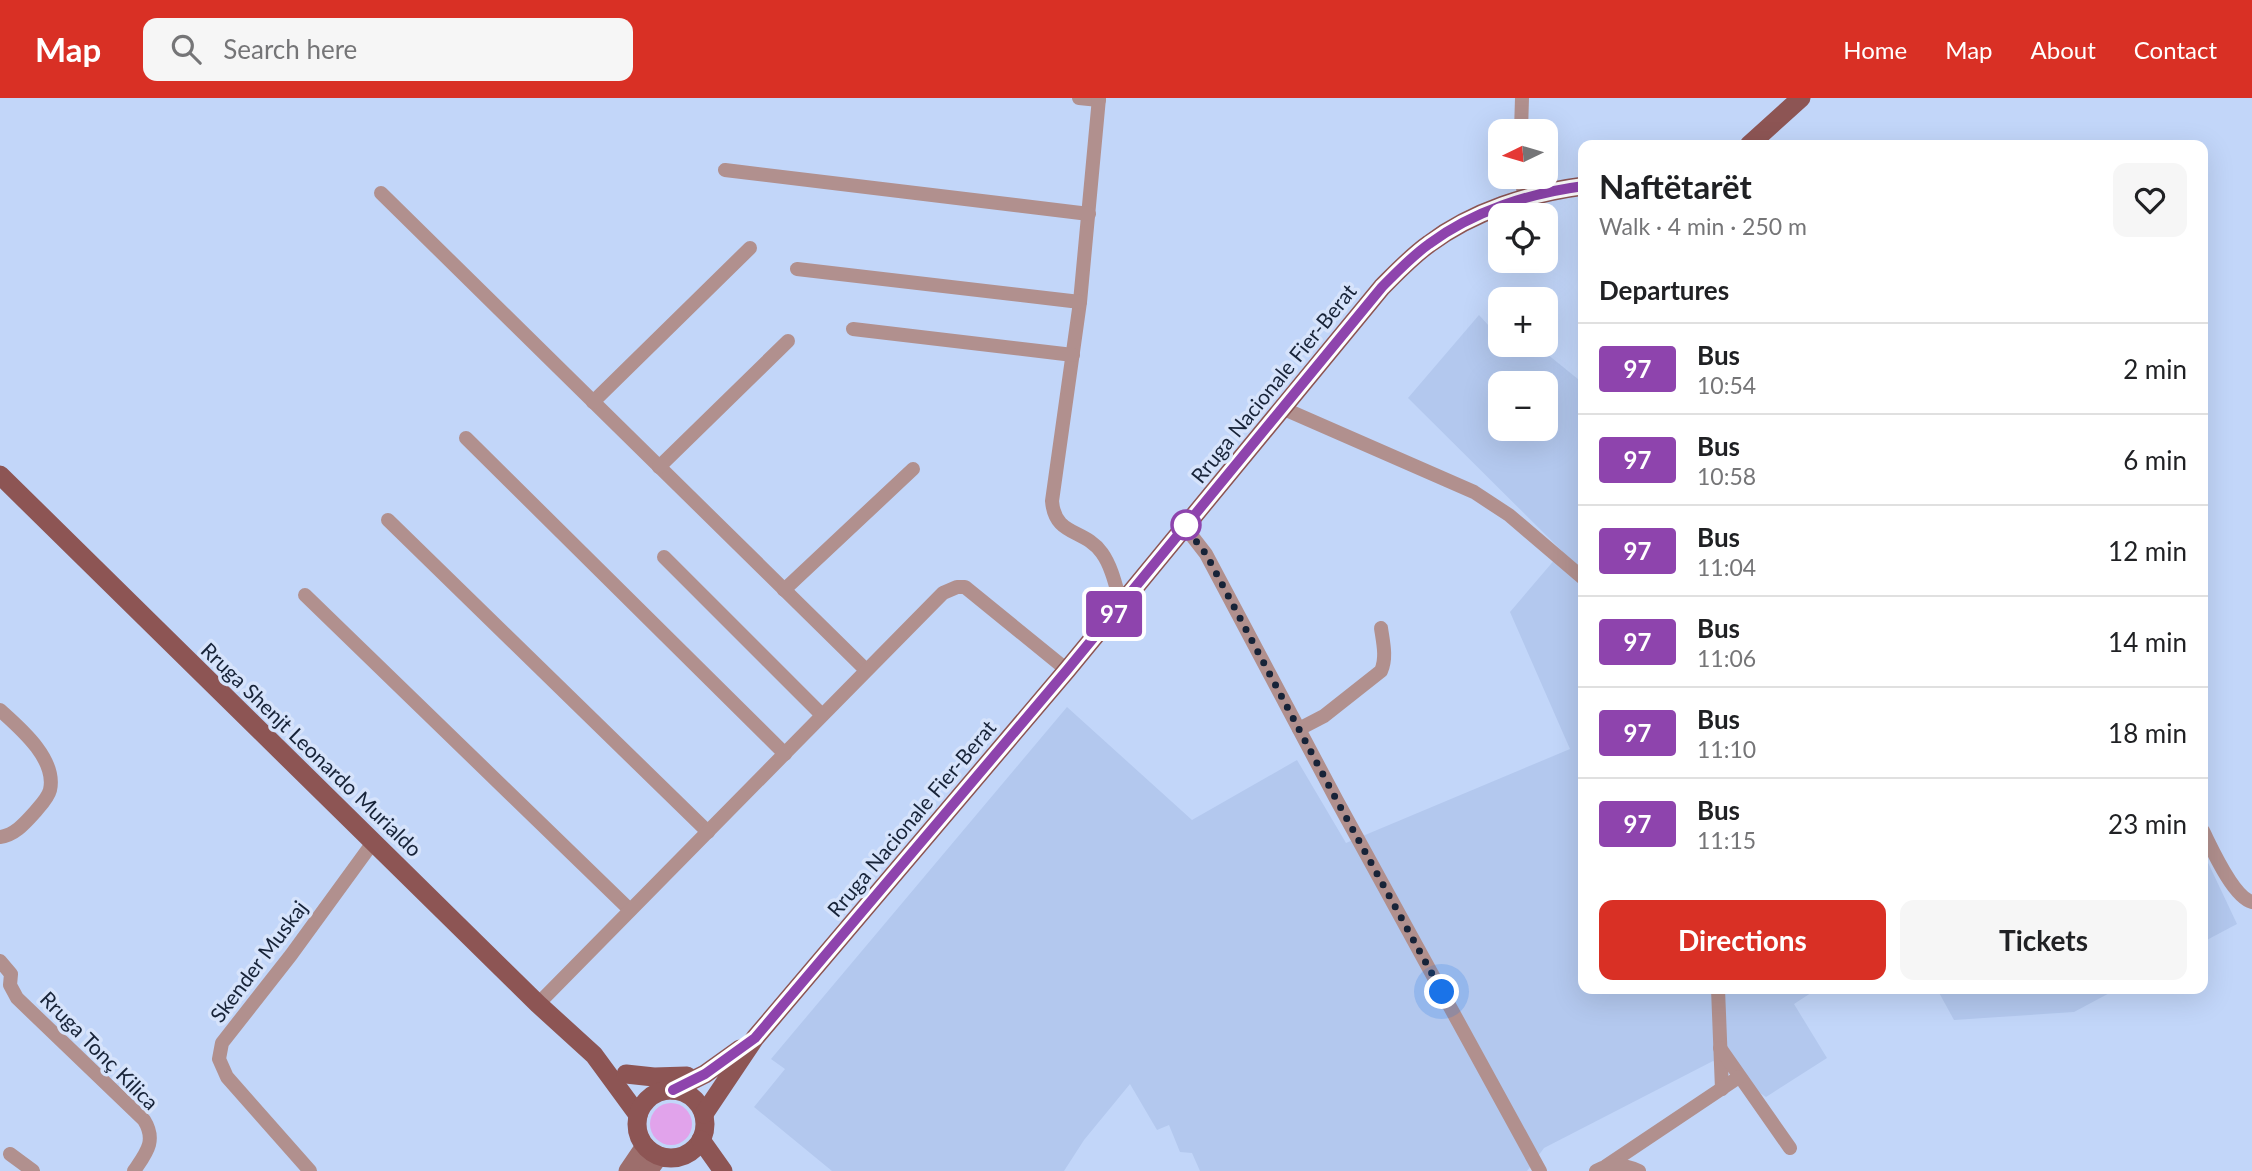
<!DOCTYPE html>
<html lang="en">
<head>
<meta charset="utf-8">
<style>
  body { margin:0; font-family:Lato,sans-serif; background:#f6f6f6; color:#202124; height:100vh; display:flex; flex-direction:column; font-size:26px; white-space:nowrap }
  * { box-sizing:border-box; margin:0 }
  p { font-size:23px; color:#757577 }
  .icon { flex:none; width:38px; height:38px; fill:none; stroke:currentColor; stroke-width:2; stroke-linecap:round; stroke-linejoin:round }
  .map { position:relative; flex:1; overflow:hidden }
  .details { position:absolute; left:1578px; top:42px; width:630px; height:854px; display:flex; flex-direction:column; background:#fff; border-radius:14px; box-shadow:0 7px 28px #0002 }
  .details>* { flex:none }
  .badge { padding:0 14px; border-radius:5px; font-size:24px; line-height:46px }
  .needle { width:46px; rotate:265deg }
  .buttons { position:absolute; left:1488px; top:21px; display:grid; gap:14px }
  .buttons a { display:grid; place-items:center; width:70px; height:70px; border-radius:14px; background:#fff; box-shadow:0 7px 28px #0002; font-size:35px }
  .you { position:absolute; width:35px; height:35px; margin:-18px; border:5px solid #fff; border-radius:50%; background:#1a73e8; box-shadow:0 0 0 10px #1a73e833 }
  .map>.badge { position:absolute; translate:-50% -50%; box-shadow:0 0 0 4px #fff }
  h2 { padding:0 21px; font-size:26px; line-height:63px }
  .round { display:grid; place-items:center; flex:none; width:74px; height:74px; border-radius:14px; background:#f6f6f6 }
  .overview { display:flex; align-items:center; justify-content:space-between; height:119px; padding:0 21px }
  h1 { font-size:33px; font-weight:700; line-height:52px }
  .primary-button { display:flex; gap:14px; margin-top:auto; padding:14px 21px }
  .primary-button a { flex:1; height:80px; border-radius:14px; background:#d93025; color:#fff; font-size:28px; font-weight:700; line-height:80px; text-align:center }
  .primary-button a+a { background:#f6f6f6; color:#202124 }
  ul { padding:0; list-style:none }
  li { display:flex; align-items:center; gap:21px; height:91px; padding:0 21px; border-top:2px solid #e0e0e0 }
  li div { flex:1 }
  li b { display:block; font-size:26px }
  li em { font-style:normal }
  li .badge { min-width:77px; font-weight:700; text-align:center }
  header { display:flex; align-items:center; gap:42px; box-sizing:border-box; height:98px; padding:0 35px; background:#d93025; color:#fff }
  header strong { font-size:33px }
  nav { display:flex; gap:38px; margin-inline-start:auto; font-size:24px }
  .search { width:490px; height:63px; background:#f6f6f6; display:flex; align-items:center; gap:18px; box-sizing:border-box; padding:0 24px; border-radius:14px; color:#757577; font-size:26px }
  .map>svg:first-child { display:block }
  .built { fill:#b3c8ee; fill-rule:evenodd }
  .green { fill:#e1a3eb }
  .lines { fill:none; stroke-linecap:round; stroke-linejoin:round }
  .minor { stroke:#b1908e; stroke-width:14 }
  .secondary { stroke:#9d6e6c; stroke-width:19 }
  .primary { stroke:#8d5554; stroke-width:19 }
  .line-casing { stroke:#fff; stroke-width:16 }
  .line { stroke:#8e44ad; stroke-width:10 }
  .walk { stroke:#172338; stroke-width:7; stroke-dasharray:0 12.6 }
  .stop-dot { fill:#fff; stroke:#8e44ad; stroke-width:3.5 }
  .labels { text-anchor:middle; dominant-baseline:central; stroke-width:7; stroke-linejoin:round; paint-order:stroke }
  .street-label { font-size:21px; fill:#172338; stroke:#d6e3fb }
</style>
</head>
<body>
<header>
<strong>Map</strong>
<div class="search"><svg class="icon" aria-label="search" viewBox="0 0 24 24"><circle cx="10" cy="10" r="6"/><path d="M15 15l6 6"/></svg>Search here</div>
<nav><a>Home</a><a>Map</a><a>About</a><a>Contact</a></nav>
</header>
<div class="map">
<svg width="2252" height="1073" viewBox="0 0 2252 1073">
  <rect width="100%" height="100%" fill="#c2d6f9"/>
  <g class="built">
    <path d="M1479,217L1489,228L1500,233V247H1536L1584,286V891H1817L1794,906L1827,960L1766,999L1713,963L1544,1050L1527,1073H1200L1192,1055L1180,1054L1169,1027L1157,1032L1130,986L1084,1042L1064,1073H832L754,1009L785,971L771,961L1067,609L1192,722L1297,662L1346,745L1570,651L1510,514L1562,453L1408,300ZM1500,285H1545V331H1500Z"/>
    <polygon points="2203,754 2237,826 2203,844"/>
    <polygon points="1937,891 2117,891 2074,914 1954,922"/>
  </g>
  <circle class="green" cx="671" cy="1026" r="21"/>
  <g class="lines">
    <g class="minor">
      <polyline points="1079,0 1099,2"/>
      <path d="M1099,0L1080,204L1052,403C1055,439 1084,430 1102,455C1112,469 1116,489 1121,506"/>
      <polyline points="1521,33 1522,0"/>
      <polyline points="725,72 1089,116"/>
      <polyline points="1521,79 1525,101"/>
      <polyline points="381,95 866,572"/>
      <polyline points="797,171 1080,204"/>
      <polyline points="853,231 1073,257"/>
      <polyline points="593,304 750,150"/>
      <polyline points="1282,310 1474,394 1509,417 1584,481"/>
      <polyline points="466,340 785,656"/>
      <polyline points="659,369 788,243"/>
      <polyline points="388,422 708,734"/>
      <polyline points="1182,431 1192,438 1206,456 1336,701 1540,1073"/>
      <polyline points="664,459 822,617"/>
      <polyline points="784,492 913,371"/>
      <polyline points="305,497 630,812"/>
      <path d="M0,612C20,630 57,661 50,692C48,700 40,708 35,714C25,725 15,737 0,739"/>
      <path d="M1299,631L1324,618L1381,573C1387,560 1383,544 1381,530"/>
      <path d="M2203,733C2212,751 2233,799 2252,804"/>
      <path d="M0,863L11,876L10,887L17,900L144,1022C157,1043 146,1055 134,1073"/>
      <polyline points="1718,891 1722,991"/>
      <polyline points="538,906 943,495 957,489 965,489 1067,572"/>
      <polyline points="1720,950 1790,1050"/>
      <polyline points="10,1056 33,1073"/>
      <polyline points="1606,1068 1739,979"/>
      <polyline points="310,1073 227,979 219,961 222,945 291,857 374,743"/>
      <path d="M1596,1073C1612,1065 1624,1066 1639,1073"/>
    </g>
    <g class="secondary">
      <polyline points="628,1073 645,1048"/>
      <polyline points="648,1073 659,1058"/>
    </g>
    <g class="primary">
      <polyline points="1749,47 1801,0"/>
      <polyline points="0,377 538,906 594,957 638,1017"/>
      <polyline points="626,976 654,979 687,978"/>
      <circle cx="671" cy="1026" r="34"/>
      <polyline points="673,992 705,976 740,951"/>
      <path d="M704,1016L755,940L1067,572L1382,189C1397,174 1412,158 1429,146C1473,113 1530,95 1584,88"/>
      <polyline points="701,1042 723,1073"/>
    </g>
  </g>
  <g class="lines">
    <g class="line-casing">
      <path id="line" d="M673,992L705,976L755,940L1067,572L1382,189C1397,174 1412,158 1429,146C1473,113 1530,95 1584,88"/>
    </g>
    <use href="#line" class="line"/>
    <polyline class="walk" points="1186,427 1182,431 1192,438 1206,456 1336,701 1442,894"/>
  </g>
  <circle class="stop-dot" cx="1186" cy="427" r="14"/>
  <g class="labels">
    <g class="street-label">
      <text transform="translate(1273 285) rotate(-51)">Rruga Nacionale Fier-Berat</text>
      <text transform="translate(312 651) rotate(44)">Rruga Shenjt Leonardo Murialdo</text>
      <text transform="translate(911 720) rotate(-50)">Rruga Nacionale Fier-Berat</text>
      <text transform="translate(258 863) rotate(-53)">Skender Muskaj</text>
      <text transform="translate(100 952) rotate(45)">Rruga Tonç Kilica</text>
    </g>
  </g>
</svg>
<div class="buttons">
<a><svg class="needle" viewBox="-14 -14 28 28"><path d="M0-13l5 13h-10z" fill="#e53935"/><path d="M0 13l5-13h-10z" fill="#757577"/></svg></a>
<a><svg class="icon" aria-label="locate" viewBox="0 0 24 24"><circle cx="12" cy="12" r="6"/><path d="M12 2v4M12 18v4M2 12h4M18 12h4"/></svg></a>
<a>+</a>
<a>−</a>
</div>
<div class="you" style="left:1442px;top:894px"></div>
<b class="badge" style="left:1114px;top:516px;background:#8e44ad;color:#fff">97</b>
<section class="details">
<div class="overview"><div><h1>Naftëtarët</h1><p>Walk · 4 min · 250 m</p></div><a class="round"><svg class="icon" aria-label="heart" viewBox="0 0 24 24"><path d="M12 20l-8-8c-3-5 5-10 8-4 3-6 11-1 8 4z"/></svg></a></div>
<h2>Departures</h2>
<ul>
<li><span class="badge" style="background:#8e44ad;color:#fff">97</span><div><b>Bus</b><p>10:54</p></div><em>2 min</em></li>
<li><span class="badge" style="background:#8e44ad;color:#fff">97</span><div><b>Bus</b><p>10:58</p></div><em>6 min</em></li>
<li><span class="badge" style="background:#8e44ad;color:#fff">97</span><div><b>Bus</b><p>11:04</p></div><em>12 min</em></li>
<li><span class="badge" style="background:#8e44ad;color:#fff">97</span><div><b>Bus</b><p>11:06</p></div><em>14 min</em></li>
<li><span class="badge" style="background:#8e44ad;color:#fff">97</span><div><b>Bus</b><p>11:10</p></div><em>18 min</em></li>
<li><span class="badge" style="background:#8e44ad;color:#fff">97</span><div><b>Bus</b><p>11:15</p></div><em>23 min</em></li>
</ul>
<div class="primary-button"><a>Directions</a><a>Tickets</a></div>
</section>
</div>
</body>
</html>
